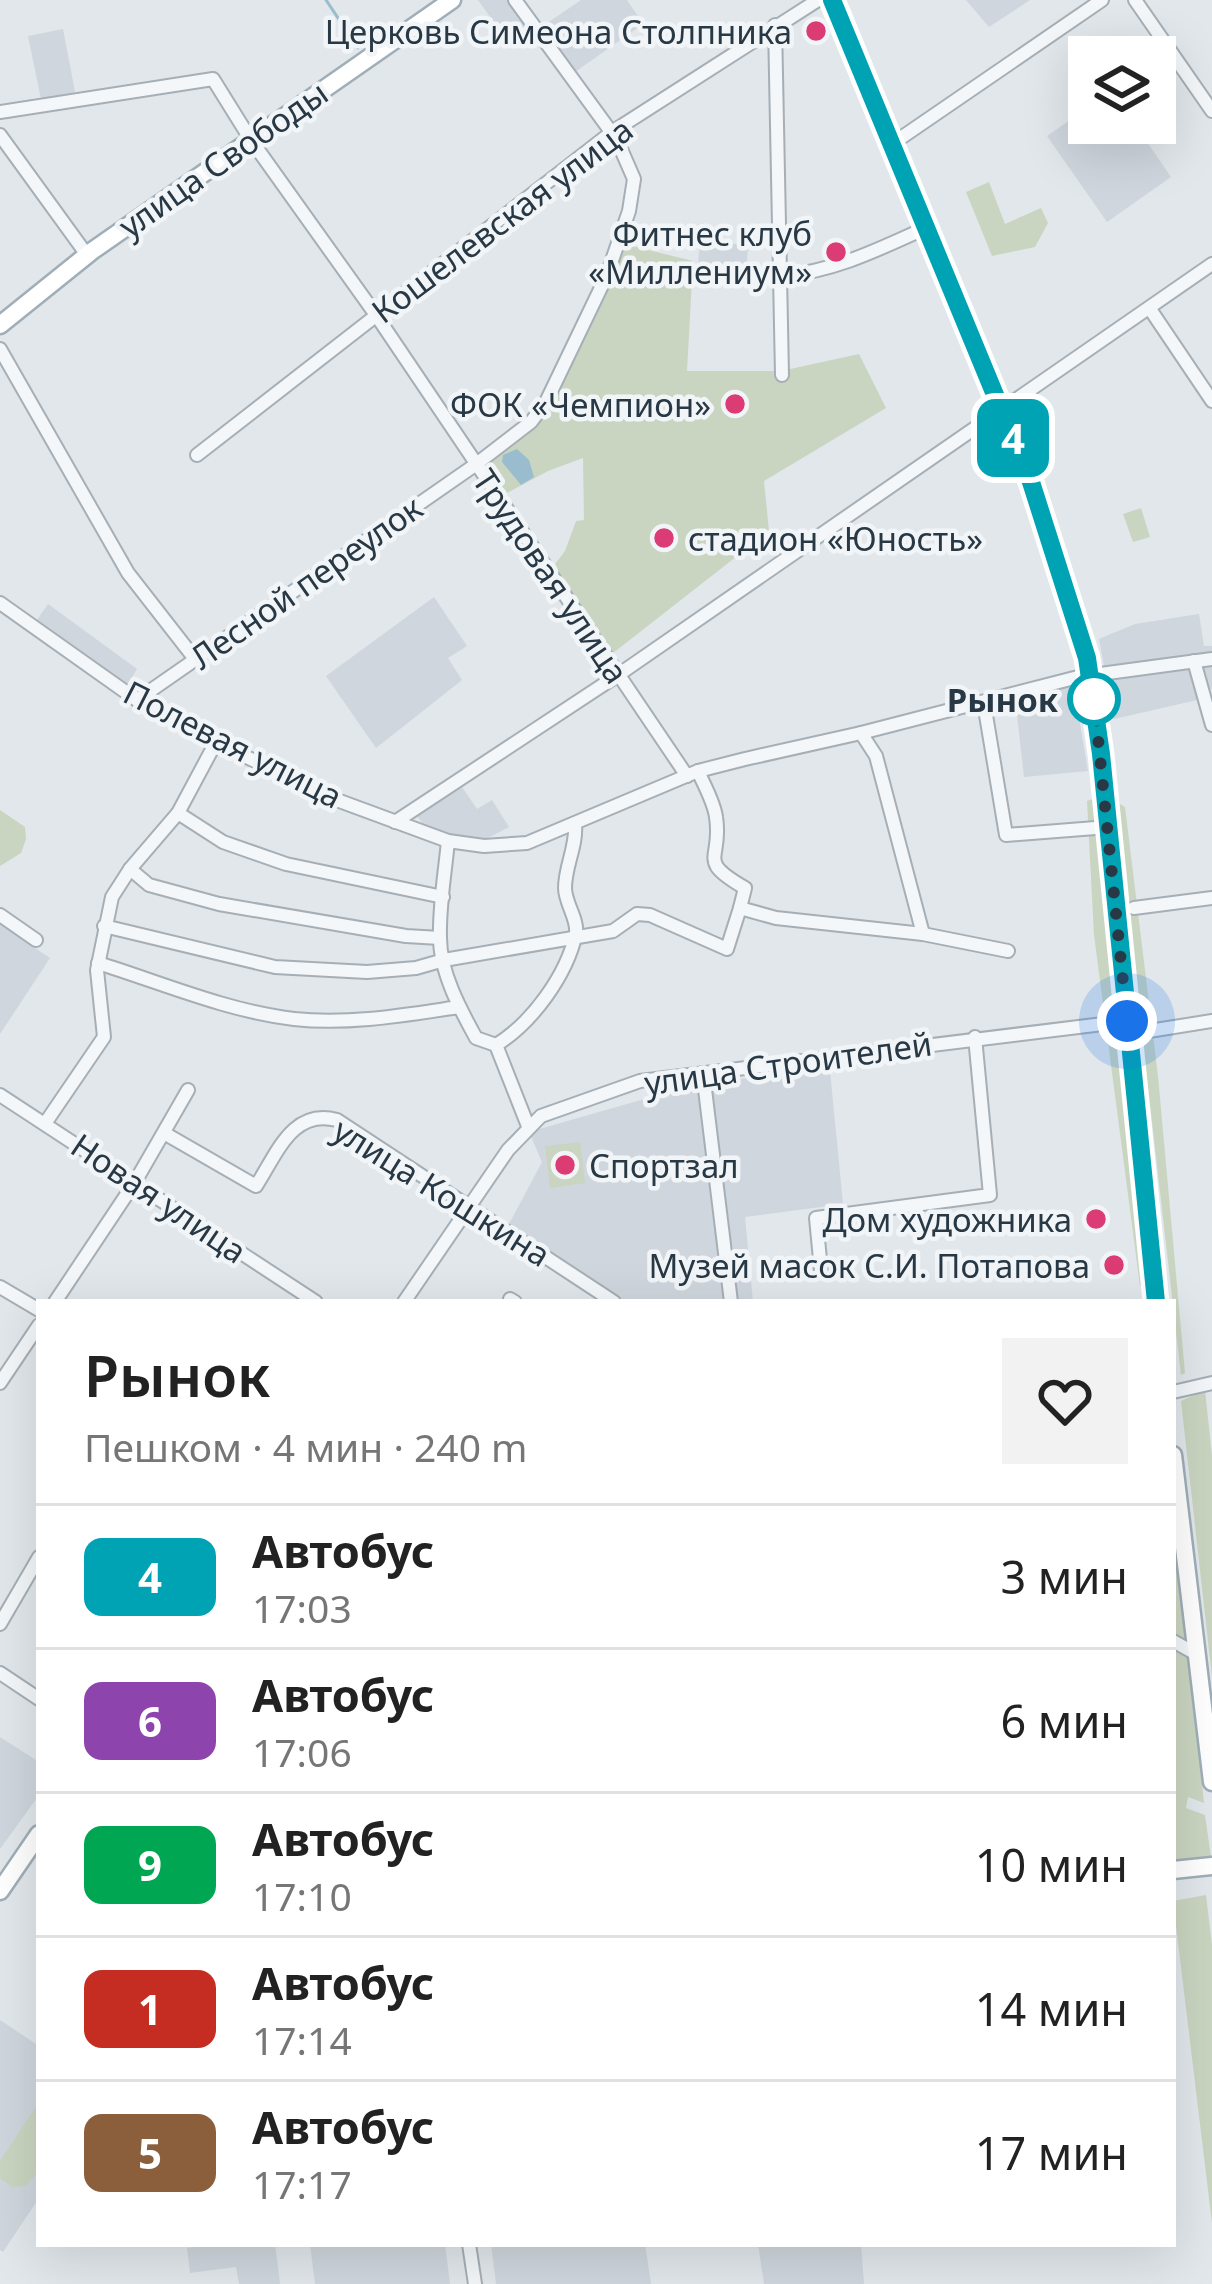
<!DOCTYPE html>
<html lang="ru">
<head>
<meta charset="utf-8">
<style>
  body { margin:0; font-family:"Noto Sans",sans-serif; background:#f2f2f2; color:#222; height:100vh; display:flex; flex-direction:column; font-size:45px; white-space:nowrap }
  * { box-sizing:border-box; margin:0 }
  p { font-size:39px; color:#767676 }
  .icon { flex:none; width:66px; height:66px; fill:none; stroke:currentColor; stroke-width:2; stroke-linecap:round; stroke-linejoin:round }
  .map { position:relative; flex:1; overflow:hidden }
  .details { position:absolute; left:36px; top:1299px; width:1140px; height:948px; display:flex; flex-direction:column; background:#fff; border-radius:0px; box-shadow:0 12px 48px #0002 }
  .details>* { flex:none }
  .badge { padding:0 24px; border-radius:18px; font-size:42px; line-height:78px }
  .buttons { position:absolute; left:1068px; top:36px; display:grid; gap:24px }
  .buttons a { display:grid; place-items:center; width:108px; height:108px; border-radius:0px; background:#fff; box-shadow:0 12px 48px #0002; font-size:60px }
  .you { position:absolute; width:60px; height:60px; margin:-30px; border:9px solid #fff; border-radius:50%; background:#1a73e8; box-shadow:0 0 0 18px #1a73e833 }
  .map>.badge { position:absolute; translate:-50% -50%; box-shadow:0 0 0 6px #fff }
  .round { display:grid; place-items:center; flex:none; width:126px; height:126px; border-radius:0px; background:#f2f2f2 }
  .head { display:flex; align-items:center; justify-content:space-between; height:204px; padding:0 48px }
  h1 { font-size:57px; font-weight:600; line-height:90px }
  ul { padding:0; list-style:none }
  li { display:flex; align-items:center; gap:36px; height:144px; padding:0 48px; border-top:3px solid #e0e0e0 }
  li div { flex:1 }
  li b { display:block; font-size:45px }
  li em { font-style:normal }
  li .badge { min-width:132px; font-weight:700; text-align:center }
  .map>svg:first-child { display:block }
  .built { fill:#cfd6dd }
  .green { fill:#cad5c1 }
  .water { fill:#99bdce }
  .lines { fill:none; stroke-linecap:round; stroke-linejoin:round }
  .stream { stroke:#99bdce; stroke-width:3 }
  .minor-casing { stroke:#a6afb6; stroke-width:16 }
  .major-casing { stroke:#9faeb8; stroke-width:21 }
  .minor { stroke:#f4f7f9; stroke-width:12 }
  .major { stroke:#fff; stroke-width:16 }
  .line-casing { stroke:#fff; stroke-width:27 }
  .line { stroke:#00a3b4; stroke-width:18 }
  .walk { stroke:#283844; stroke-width:12; stroke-dasharray:0 21.6 }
  .poi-dot { fill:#da3c73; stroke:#f1f5f8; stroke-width:4.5 }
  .stop-dot { fill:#fff; stroke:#00a3b4; stroke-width:6 }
  .labels { text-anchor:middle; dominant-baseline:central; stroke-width:9; stroke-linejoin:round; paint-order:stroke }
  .poi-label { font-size:33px; fill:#283844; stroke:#f1f5f8; text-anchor:end }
  .street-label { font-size:33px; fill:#283844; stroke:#f1f5f8 }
  .stop-label { font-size:33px; font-weight:bold; fill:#283844; stroke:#f1f5f8; text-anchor:end }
</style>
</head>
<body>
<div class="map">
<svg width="1212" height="2284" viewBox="0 0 1212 2284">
  <rect width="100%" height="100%" fill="#e1e7eb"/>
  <g class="built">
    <polygon points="478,0 522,0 534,24 508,42"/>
    <polygon points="581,0 627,0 643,24 575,72 543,26"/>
    <polygon points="966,0 1030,0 989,27"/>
    <polygon points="63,29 75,92 41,99 28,36"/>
    <polygon points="1089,107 1089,123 1134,123 1171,177 1107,222 1047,136"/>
    <polygon points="700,241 748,245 746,279 697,275"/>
    <polygon points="434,597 467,646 448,658 462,680 376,748 326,676"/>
    <polygon points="48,604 137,669 124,690 33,626"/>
    <polygon points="1199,614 1204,646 1212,646 1212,689 1206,691 1206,698 1114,719 1099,639 1135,624"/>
    <polygon points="1073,683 1088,771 1024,777 1015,698"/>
    <polygon points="462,787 477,809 492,800 509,827 484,840 448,836 423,824 417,816"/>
    <polygon points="0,925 50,958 0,1034"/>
    <polygon points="830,1071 843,1204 745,1217 753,1302 622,1302 508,1226 542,1162 529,1132 704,1082"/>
    <polygon points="0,1737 39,1762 39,1795 0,1849"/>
    <polygon points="0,2020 39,2046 39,2198 3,2252 0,2250"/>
    <polygon points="216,2244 275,2244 280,2284 239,2284 236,2267 190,2273 187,2248"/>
    <polygon points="310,2244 445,2244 450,2284 315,2284"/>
    <polygon points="491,2244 645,2244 651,2284 496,2284"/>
    <polygon points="758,2244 861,2244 864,2284 764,2284"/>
  </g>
  <g class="green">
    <polygon points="989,182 1005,224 1041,208 1048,223 1035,247 992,256 966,192"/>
    <path d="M624,244L693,261L687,371H781L859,354L886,408L764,481L769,531L608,657L549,572L565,551L576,521L584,520L583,458L548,471L505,494L485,464C500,453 517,442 530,429C564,393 607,292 624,244Z"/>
    <polygon points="1141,508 1150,537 1133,542 1123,514"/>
    <polygon points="1093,799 1149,1277 1146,1285 1140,1286 1094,935 1087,801"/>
    <polygon points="1120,804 1125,807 1158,1076 1185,1373 1181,1375 1116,808"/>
    <polygon points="0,810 25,827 26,839 21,853 0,866"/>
    <polygon points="580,1142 585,1183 550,1188 545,1146"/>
    <polygon points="1205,1390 1212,1456 1212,1677 1181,1401"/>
    <polygon points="1173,1515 1189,1643 1173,1635"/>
    <polygon points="1173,1648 1189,1656 1204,1803 1188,1797 1186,1808 1205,1815 1211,1857 1173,1861"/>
    <polygon points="1206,1895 1212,1945 1212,2223 1173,1901"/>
    <polygon points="39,2102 39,2170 26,2186 12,2187 0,2178 0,2161"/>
  </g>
  <polygon class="water" points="517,449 529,460 534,477 521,485 502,462 503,455"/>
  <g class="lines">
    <polyline class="stream" points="326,0 358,48"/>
    <g class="minor-casing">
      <g id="minor">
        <polyline points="1135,0 1212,111"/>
        <polyline points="775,25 782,375"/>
        <polyline points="0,112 213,79 251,140 376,315 687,776"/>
        <polyline points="0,135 87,255"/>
        <polyline points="892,144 1102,0"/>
        <path d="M782,276C836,271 879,249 928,227"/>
        <polyline points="1150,309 1212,401"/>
        <polyline points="0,349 128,573 195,659"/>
        <polyline points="197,455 612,132 818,0"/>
        <polyline points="0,603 137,700 216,742 326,796 448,841 484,846 527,843 698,771 745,759 861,733 1078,677 1212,659"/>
        <polyline points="1194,661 1212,725"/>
        <polyline points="137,700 475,465 531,422 546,402 607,275 629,211 634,179 617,140 515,0"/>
        <polyline points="984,703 1006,835 1108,827"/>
        <polyline points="861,733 876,756 923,934"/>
        <path d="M698,771C704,785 714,802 716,817C723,861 695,859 745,888L740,908L776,918L923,934L1008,951"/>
        <polyline points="178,813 223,842 286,864 443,897"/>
        <polyline points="395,822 618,675 1212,264"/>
        <path d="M448,841C445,873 439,906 440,938C440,972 460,1009 476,1038L496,1045L528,1126"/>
        <polyline points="130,869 149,885 219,904 406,936 440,938"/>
        <polyline points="1134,908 1212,898"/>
        <polyline points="0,915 36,940"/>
        <polyline points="104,926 275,967 367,972 416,968 444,960 613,931 637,914 650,915 727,949 740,908"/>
        <path d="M98,963C162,983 227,1011 294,1019C349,1025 405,1015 459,1007"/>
        <polyline points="1149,1031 1212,1021"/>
        <path d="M496,1045C532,1023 567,975 576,933C578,919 565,903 565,888C565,866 577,846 575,824"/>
        <polyline points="703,1073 731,1302"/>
        <polyline points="0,1095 316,1302"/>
        <polyline points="46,1122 104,1037 97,970 112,897 130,869 178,813 216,742"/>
        <path d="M164,1133L256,1186C277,1154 292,1108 337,1120L614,1302"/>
        <polyline points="821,1270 816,1218 990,1195 975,1037"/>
        <polyline points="0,1287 39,1310"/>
        <polyline points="510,1299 515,1302"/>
        <polyline points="55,1302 135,1182 188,1090"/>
        <polyline points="404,1302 508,1150 541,1116 640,1081 1127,1021"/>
        <polyline points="0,1383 39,1325"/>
        <polyline points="1173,1392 1212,1383"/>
        <polyline points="0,1624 39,1557"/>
        <polyline points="1173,1641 1198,1655"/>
        <polyline points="0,1673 39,1699"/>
        <polyline points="469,2244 475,2284"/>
      </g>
    </g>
    <g class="major-casing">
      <g id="major">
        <polyline points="832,0 1031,482 1087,658 1101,754 1156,1302"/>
        <polyline points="0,325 92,251 452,0"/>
        <polyline points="1173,1455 1212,1782"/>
        <polyline points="1173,1870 1212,1866"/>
        <polyline points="0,1891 39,1834"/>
      </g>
    </g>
    <use href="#minor" class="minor"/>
    <use href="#major" class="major"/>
  </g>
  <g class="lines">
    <g class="line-casing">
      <polyline id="line" points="832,0 1031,482 1087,658 1101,754 1156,1302"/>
    </g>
    <use href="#line" class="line"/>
    <polyline class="walk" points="1094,699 1127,1021"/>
  </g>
  <g class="poi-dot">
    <circle cx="816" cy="31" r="12"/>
    <circle cx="836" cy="252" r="12"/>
    <circle cx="735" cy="404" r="12"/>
    <circle cx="664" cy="538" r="12"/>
    <circle cx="565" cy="1165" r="12"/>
    <circle cx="1096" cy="1219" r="12"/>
    <circle cx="1114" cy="1265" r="12"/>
  </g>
  <circle class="stop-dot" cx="1094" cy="699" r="24"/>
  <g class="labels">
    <g class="poi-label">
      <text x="792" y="31">Церковь Симеона Столпника</text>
      <text x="812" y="233">Фитнес клуб<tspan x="812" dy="38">«Миллениум»</tspan></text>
      <text x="711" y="404">ФОК «Чемпион»</text>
      <text x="688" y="538" text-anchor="start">стадион «Юность»</text>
      <text x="589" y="1165" text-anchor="start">Спортзал</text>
      <text x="1072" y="1219">Дом художника</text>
      <text x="1090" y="1265">Музей масок С.И. Потапова</text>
    </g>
    <g class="street-label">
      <text transform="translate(223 159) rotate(-35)">улица Свободы</text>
      <text transform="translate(502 220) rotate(-37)">Кошелевская улица</text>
      <text transform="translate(551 576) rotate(56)">Трудовая улица</text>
      <text transform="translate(306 582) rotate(-35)">Лесной переулок</text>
      <text transform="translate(233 744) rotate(27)">Полевая улица</text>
      <text transform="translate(788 1063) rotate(-8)">улица Строителей</text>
      <text transform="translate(442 1192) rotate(32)">улица Кошкина</text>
      <text transform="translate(159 1198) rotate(34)">Новая улица</text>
    </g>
    <g class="stop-label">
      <text x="1058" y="699">Рынок</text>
    </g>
  </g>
</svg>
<div class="buttons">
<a><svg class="icon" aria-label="layers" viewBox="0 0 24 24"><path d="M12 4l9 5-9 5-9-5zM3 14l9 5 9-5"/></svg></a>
</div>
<div class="you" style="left:1127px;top:1021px"></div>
<b class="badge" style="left:1013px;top:438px;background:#00a3b4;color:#fff">4</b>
<section class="details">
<div class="head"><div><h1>Рынок</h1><p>Пешком · 4 мин · 240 m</p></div><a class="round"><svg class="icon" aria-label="heart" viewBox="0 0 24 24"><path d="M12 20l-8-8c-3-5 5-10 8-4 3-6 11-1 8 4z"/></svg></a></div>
<ul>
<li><span class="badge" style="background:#00a3b4;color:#fff">4</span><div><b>Автобус</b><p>17:03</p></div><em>3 мин</em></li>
<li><span class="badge" style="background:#8e44ad;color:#fff">6</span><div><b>Автобус</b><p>17:06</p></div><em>6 мин</em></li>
<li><span class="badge" style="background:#00a651;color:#fff">9</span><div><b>Автобус</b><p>17:10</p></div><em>10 мин</em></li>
<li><span class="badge" style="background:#c52d22;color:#fff">1</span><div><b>Автобус</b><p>17:14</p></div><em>14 мин</em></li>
<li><span class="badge" style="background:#8b5e3c;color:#fff">5</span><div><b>Автобус</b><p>17:17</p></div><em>17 мин</em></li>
</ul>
</section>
</div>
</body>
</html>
